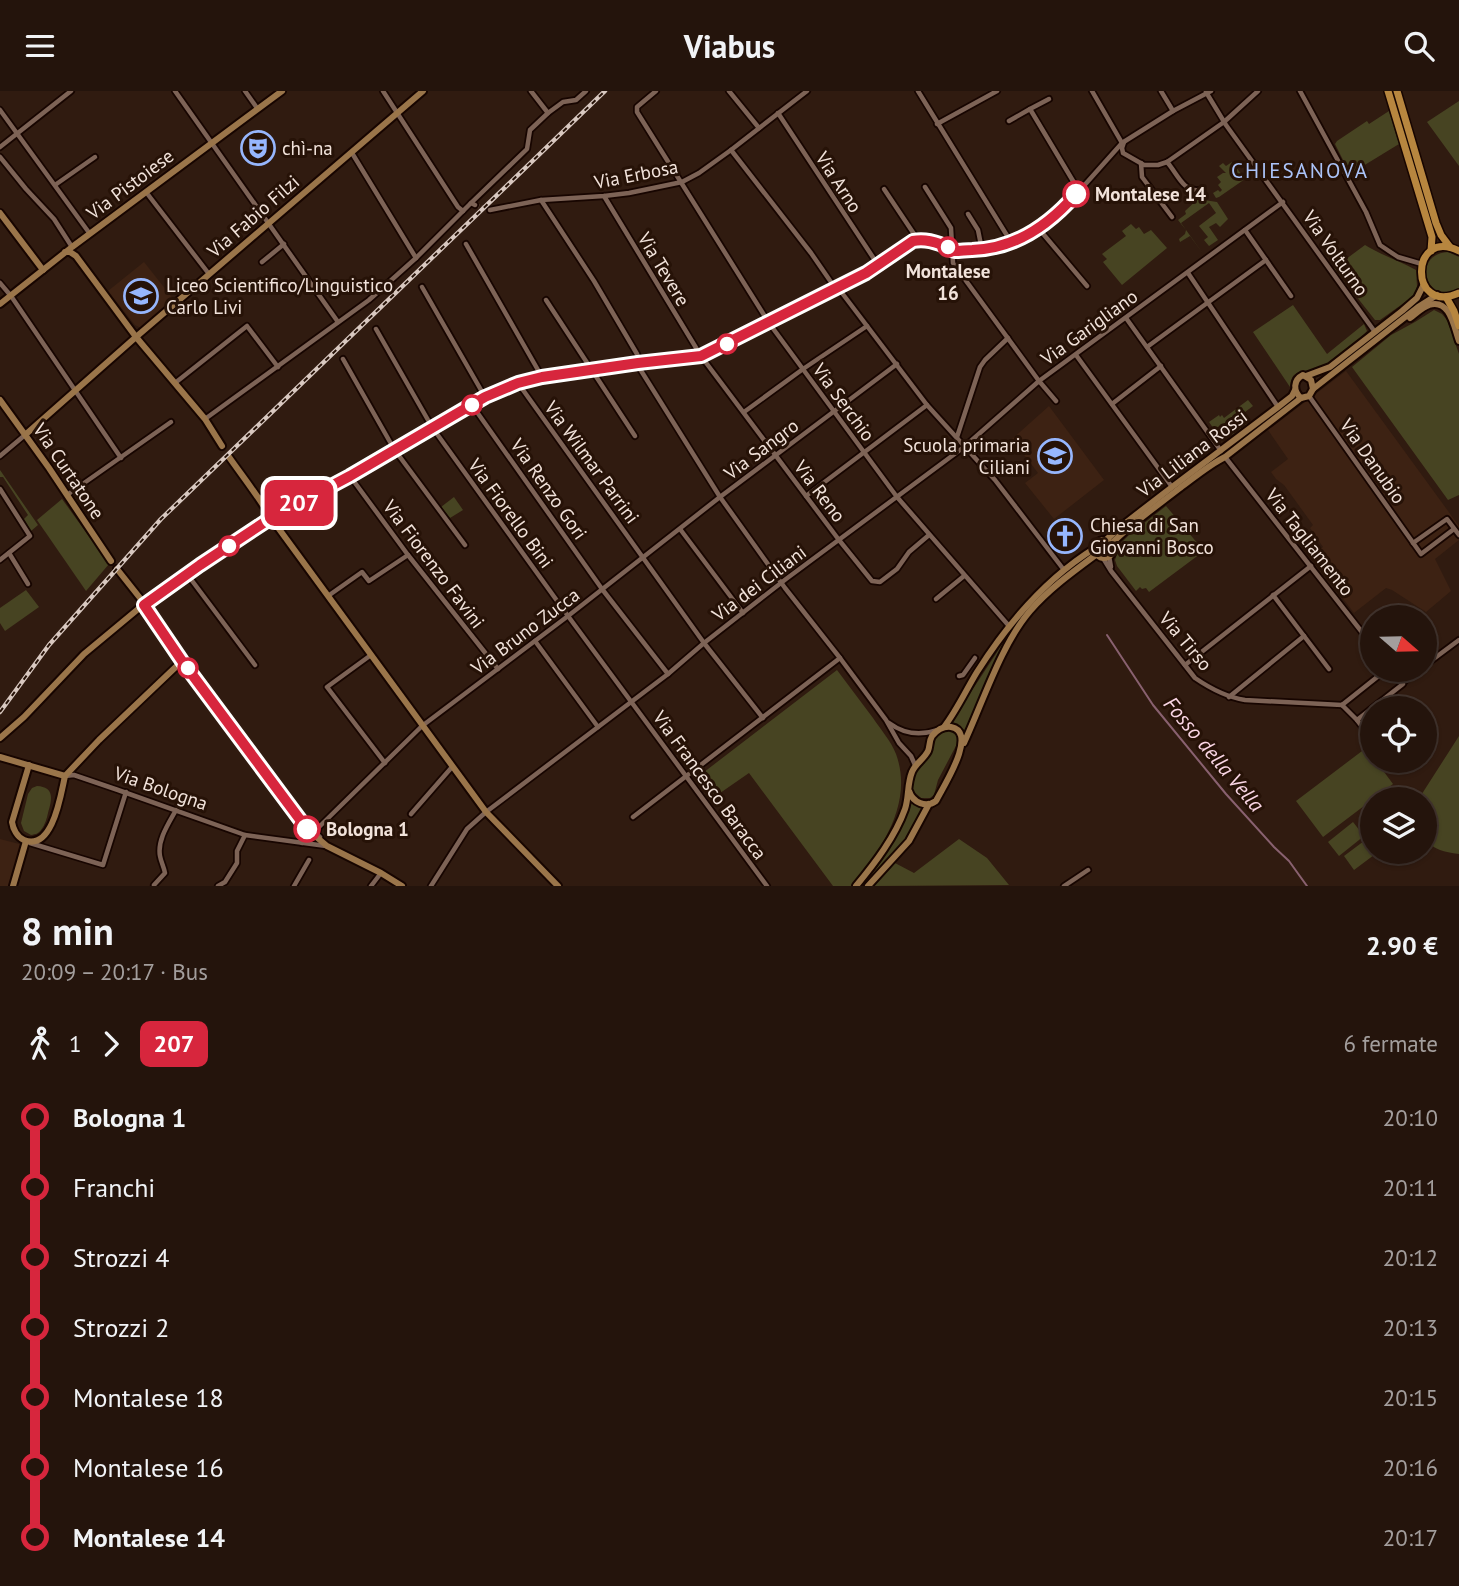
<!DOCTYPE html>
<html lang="it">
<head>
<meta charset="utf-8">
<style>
  body { margin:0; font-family:"PT Sans",sans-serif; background:#30211a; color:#f1f3f6; height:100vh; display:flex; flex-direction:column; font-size:26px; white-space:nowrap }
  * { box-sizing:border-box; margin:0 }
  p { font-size:23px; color:#a39e9d }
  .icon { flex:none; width:38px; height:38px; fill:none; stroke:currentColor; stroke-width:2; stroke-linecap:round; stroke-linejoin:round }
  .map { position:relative; height:795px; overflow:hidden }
  .side { display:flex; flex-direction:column; background:#24140c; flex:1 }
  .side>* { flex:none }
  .badge { padding:0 14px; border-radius:10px; font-size:24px; line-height:46px }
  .needle { width:46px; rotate:110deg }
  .tools { position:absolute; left:1360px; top:514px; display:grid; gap:14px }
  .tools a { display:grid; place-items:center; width:77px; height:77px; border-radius:50%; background:#24140c; box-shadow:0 2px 5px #0004,0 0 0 2px #41332d; font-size:35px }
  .map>.badge { position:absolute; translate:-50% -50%; box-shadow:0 0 0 4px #fff }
  .legs { display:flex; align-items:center; gap:10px; height:77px; padding:0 21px; font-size:23px }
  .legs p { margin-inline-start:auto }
  .head { display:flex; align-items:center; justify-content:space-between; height:119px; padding:0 21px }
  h1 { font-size:38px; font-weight:700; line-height:52px }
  ul { padding:0 21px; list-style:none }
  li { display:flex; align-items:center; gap:24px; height:70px; font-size:26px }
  li i { display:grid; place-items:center; width:10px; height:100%; margin:0 9px; background:currentColor }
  li i::after { content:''; width:18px; height:18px; margin:-9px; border:5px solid; border-radius:50%; background:#24140c }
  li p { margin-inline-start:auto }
  li:first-child i { background:linear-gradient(#0000 50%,currentColor 0) }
  li:last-child i { background:linear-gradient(currentColor 50%,#0000 0) }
  header { display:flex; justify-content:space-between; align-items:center; height:91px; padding:0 21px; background:#24140c; font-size:32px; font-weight:700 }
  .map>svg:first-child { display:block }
  .built { fill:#3d2213 }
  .green { fill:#474422 }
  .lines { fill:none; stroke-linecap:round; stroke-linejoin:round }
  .stream { stroke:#896170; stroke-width:2 }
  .street-tunnel { stroke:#4d392e; stroke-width:4.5; stroke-dasharray:4.5 2; stroke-linecap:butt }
  .street-casing { stroke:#170500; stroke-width:8 }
  .secondary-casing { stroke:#170500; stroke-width:10 }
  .primary-casing { stroke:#170500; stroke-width:10 }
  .street { stroke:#7d6356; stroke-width:4.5 }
  .secondary { stroke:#9a754a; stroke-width:6 }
  .primary { stroke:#b7863f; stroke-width:7 }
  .rail-casing { stroke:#d8c8c0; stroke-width:4.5 }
  .rail { stroke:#261207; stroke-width:2; stroke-dasharray:5; stroke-linecap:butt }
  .line-1-casing { stroke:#fff; stroke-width:16 }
  .line-1 { stroke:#d7263d; stroke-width:10 }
  .stop-1-dot { fill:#fff; stroke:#d7263d; stroke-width:3.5 }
  .labels { text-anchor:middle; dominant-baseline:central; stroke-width:6; stroke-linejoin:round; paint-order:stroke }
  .poi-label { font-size:19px; fill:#f1e2da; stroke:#261207; text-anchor:start }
  .street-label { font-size:19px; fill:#f1e2da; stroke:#261207 }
  .stop-label { font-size:19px; font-weight:bold; fill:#f1e2da; stroke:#261207; text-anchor:start }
  .neighbourhood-label { font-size:21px; letter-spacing:2px; fill:#abc3f8; stroke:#261207 }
  .water-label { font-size:21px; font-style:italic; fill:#fad6e5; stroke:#261207 }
</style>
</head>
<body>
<header><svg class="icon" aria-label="menu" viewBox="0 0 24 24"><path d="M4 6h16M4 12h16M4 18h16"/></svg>Viabus<svg class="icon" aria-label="search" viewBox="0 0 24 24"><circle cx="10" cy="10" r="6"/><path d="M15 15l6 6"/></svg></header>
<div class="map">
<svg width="1459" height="795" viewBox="0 0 1459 795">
  <rect width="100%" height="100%" fill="#301b10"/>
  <g class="built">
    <polygon points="144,171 174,209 141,237 135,234 108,200"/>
    <polygon points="1346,280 1459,435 1459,449 1435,468 1451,500 1426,521 1392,499 1386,497 1354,522 1311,466 1323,456 1310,437 1313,434 1284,394 1276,388 1271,381 1288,368 1268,339"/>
    <polygon points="1049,315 1104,389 1054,428 1025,392 1038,382 1012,348"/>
    <polygon points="0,748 23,754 11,791 8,795 0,795"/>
  </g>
  <g class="green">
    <polygon points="1459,10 1459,75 1427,31"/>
    <polygon points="1389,20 1399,53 1350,83 1335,53 1337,50 1367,30 1369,33"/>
    <polygon points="1232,71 1245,88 1219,106 1216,107 1213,102 1218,99 1220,101 1222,99 1218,94 1221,91 1217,86 1223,82 1226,82 1219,75 1223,72 1226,75"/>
    <polygon points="1200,103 1204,109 1217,111 1228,128 1220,136 1216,132 1209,136 1218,149 1209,155 1204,149 1208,146 1199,135 1216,122 1209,112 1181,132 1204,164 1190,145 1180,151 1179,148 1185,143 1186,139 1178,129 1186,123 1185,120 1199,107"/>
    <polygon points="1131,133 1136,138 1139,136 1144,143 1151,139 1167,157 1122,194 1103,171 1107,168 1102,163 1126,145 1122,140"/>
    <path d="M1365,154C1381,164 1400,170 1416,179L1417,195L1415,204L1380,229H1375L1334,177Z"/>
    <path d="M1448,161L1459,166V197C1425,216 1411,163 1448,161Z"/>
    <path d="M1293,214L1327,263L1364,233L1367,240C1358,250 1331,272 1318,277C1312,280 1303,279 1297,282C1291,285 1291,290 1290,296L1253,241Z"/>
    <polygon points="1434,219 1442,223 1447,229 1459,263 1459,404 1448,409 1352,276 1391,244 1415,231"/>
    <polygon points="1248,309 1253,315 1241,324 1247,333 1222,351 1218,347 1221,345 1224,348 1239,335 1234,329 1216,341 1209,331 1219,324 1220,326 1222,324 1224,327"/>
    <polygon points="0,379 38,434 31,440 24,428 28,424 3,386 0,386"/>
    <polygon points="454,406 463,419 450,427 441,416"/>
    <polygon points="62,408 109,473 86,500 37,429"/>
    <polygon points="1166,415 1204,460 1149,501 1146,497 1142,498 1140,496 1136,500 1117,475 1115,469 1121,452 1129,444"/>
    <polygon points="26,499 39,516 5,540 0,532 0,517"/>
    <polygon points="1003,552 1005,553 965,643 959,636 950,633"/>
    <path d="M837,579C849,595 861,611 873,627C881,639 891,650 896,663C914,712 881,759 852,795H833L749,682L710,709L695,688Z"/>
    <polygon points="945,638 951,639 957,642 958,651 938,689 934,704 930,707 921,707 912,699 913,685 934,646 938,641"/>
    <path d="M1459,645V763C1418,759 1424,741 1424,709H1418Z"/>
    <polygon points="1366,657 1372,665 1372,670 1376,670 1393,693 1323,746 1296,710"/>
    <path d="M37,695C55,696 52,709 48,722C47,727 45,734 41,739C38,743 36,743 31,744L24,740L21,732L28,703L32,697Z"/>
    <path d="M911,712L923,718L911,742L870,788L869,787C887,764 901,739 911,712Z"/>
    <polygon points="1353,731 1364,745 1339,765 1328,751"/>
    <polygon points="1372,744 1372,761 1378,761 1354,779 1344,765"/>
    <polygon points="959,748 987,767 1009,794 874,795 895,772 914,782"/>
  </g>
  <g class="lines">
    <polyline class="stream" points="1107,544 1153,614 1226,703 1274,756 1289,770 1307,795"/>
    <polyline class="street-tunnel" points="475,114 490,119"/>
    <g class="street-casing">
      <g id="street">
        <polyline points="175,0 338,231"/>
        <polyline points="245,0 257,17"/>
        <polyline points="383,0 458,116 463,120"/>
        <polyline points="656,0 637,16 637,21 769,232 897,406 1009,535"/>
        <polyline points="729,0 759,37"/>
        <polyline points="918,0 1011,151"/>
        <polyline points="1092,0 1122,52"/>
        <polyline points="1161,0 1173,20"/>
        <polyline points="1300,0 1366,121 1380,154 1398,166 1422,173"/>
        <polyline points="1206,1 1226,34 1375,241"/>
        <polyline points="1049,8 1030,18 1079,100"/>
        <polyline points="0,19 90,143"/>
        <polyline points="548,22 563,11 576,9 586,0"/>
        <polyline points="778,22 878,174"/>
        <polyline points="1009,30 1030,18"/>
        <polyline points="937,33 997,0"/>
        <polyline points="1124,51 1122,57 1123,62 1144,74 1158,74 1167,71 1224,31 1258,0"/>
        <polyline points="0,56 71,0"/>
        <polyline points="731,59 811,162 833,194 842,202 927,314 995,389 1064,479"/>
        <polyline points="352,62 416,167"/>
        <polyline points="0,66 26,98 54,128 72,156"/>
        <path d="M1167,71C1177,82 1183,101 1199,99"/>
        <polyline points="1141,72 1142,86 1172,126"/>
        <polyline points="55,94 95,66"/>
        <polyline points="925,96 951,137 953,172 1039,290 1056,310"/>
        <polyline points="884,98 918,149"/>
        <polyline points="146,101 209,183"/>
        <polyline points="604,105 701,265 839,449 872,490 880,491 897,478 909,461 929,444"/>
        <polyline points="541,109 594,190 637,263 639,268 638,272 640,278 720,406 785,497 840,567 886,629 899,652 911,665 915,674"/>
        <polyline points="471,112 527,58 530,39 548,22 531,0"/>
        <polyline points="490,119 541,109 604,105 629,102 682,91 699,82 731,59 807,0"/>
        <polyline points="968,123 978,139 982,159"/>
        <polyline points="1039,138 1087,195"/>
        <polyline points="1245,139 1291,205"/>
        <polyline points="466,153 542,286"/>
        <polyline points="262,171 284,153"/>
        <polyline points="1188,182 1278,316"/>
        <polyline points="0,192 11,205 121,367"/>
        <polyline points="422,196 485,306"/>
        <polyline points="546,209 635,345"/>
        <polyline points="1126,227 1221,360"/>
        <polyline points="376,238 432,336 568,525 767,795"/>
        <polyline points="1147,256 1266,169"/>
        <polyline points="1076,264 1172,396"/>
        <polyline points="343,268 394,358 465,454"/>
        <polyline points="175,292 247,235 278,276"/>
        <polyline points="518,292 704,552 763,627"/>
        <polyline points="1309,305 1421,463 1454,438"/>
        <polyline points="1112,313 1161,275"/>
        <polyline points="472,314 602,498 668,583"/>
        <polyline points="744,321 803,278 867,235"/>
        <polyline points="205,328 369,209 416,167 471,112 475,114"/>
        <polyline points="957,346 980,276 985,269 1008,247"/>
        <polyline points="0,365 25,344"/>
        <polyline points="1225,366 1372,554"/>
        <polyline points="350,385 408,464 498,578"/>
        <polyline points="0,398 30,445 0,469"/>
        <polyline points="67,404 171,331"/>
        <polyline points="806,405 927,314"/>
        <polyline points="259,406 266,409 280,423"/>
        <polyline points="680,438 743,522"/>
        <polyline points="1413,452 1447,428 1459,444"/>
        <polyline points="9,462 28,493"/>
        <polyline points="1109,465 1111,476"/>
        <path d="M1103,467L1111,480L1195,587C1211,598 1226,606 1245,609L1342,614"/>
        <polyline points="187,483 255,574"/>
        <polyline points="1273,504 1329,578"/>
        <polyline points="328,505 362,481 369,490 408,464"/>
        <polyline points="936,508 964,485"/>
        <polyline points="144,513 199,474 271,427 350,385 485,306 518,292 542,286 638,272 701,265 866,182 913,150 918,149 932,151 941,153 953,160 982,159 1011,151 1039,138 1065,116 1122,52 1173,20 1211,0"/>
        <polyline points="535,550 598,636"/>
        <polyline points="371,564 327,596 385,672"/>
        <polyline points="1185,574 1311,475"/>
        <polyline points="1424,575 1459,549"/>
        <polyline points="959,585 963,584 975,567"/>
        <polyline points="1402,592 1419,579"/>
        <polyline points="1229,606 1304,545"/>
        <polyline points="1342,614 1357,629 1403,593 1391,579"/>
        <polyline points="1342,614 1386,579"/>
        <polyline points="1357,629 1364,638"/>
        <path d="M889,632C904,643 920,645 937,639"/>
        <polyline points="65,685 74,684 118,699 245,744 326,755"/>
        <polyline points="411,723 452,676"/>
        <polyline points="633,726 840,567"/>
        <polyline points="320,746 317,743 319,736 422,635 568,525 720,406 897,273"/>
        <polyline points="30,752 103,774 126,701"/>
        <polyline points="302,752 307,738"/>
        <path d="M154,794L165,782C164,776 161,771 160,765C157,749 169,732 176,719"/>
        <polyline points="218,795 225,791 237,772 237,760 245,744"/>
        <polyline points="294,795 309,769"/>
        <polyline points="371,795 381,782"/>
        <polyline points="431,795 467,738 486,721 668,583 704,552 786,488 964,356 1039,290 1283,111"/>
        <polyline points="1064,795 1088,779"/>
      </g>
    </g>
    <g class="secondary-casing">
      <g id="secondary">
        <polyline points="0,122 43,179"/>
        <polyline points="65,161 70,161 76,165 136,246 205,328 222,355"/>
        <polyline points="0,213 72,156 282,0"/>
        <path d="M1410,227C1416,223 1422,216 1429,214C1450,207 1454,236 1459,250"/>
        <path d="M1303,284L1311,289L1313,298L1309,305L1301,307C1293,300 1293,289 1303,284Z"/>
        <polyline points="1306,285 1330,276 1402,220 1417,207 1424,193"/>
        <polyline points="1313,298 1418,216 1437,204"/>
        <polyline points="0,309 49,377 111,470"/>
        <polyline points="25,344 136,246 423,0"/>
        <path d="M229,366C243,386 259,406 271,427L486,721L558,795"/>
        <polyline points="1106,449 1119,437 1172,396 1278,316 1292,305 1295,299"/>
        <circle cx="1104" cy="458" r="9"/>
        <path d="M1111,453C1132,432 1157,415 1180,397C1195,386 1209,374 1225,366L1301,307"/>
        <polyline points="117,478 140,507 182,570 307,738 327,755 381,782 402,795"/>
        <path d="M944,636C957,619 966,599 977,581C1008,532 1045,488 1095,457"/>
        <polyline points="0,647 24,626 84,563 143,514"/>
        <path d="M964,652C983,611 1001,554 1030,520C1049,498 1074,480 1097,463"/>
        <polyline points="0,666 65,685"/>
        <path d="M29,674L12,731C13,738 17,746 24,749C53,761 61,702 65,685"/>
        <polyline points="65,685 99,649 182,570"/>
        <polyline points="13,795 26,750"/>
        <path d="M856,795C875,772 895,746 905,718C909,706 907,693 912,681C915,673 924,668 928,660C930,655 929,650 932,645C937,639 943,635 951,636C979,641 943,696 936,710C926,717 913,712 909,700"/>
        <polyline points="868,795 909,750 929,713"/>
      </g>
    </g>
    <g class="primary-casing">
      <g id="primary">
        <polyline points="1388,0 1432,146 1431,160"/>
        <polyline points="1397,0 1436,132 1441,144 1450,156"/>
        <path d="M1459,160C1410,135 1408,225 1459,202"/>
        <polyline points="1446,206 1454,220 1459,235"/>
      </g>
    </g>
    <use href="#street" class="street"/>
    <use href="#secondary" class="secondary"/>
    <use href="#primary" class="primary"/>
    <g class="rail-casing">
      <polyline id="rail" points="0,621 49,554 161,428 605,0"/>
    </g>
    <use href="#rail" class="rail"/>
  </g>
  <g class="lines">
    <g class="line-1-casing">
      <path id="line-1" d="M307,738L182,570L144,514L200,474L271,427L350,385L485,306L518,292L542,286L638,272L701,265L866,182L913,150C922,148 932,150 940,153C945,155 950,159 955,160C960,160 967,159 972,159C1014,158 1049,134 1076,103"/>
    </g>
    <use href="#line-1" class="line-1"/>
  </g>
  <defs>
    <g id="theatre-ring" transform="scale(1.75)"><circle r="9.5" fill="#261207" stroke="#96b6fd" stroke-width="1.5"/><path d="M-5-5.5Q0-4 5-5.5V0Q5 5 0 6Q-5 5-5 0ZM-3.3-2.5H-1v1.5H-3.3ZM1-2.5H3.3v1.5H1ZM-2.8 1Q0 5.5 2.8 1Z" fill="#96b6fd"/></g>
    <g id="school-ring" transform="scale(1.75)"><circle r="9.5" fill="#261207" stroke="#96b6fd" stroke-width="1.5"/><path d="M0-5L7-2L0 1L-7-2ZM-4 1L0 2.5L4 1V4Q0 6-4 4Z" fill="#96b6fd"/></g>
    <g id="church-ring" transform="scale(1.75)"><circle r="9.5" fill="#261207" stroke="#96b6fd" stroke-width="1.5"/><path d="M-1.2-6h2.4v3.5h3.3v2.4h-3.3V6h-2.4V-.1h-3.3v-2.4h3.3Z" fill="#96b6fd"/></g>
  </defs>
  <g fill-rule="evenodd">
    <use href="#theatre-ring" x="258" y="57"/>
    <use href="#school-ring" x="141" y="205"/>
    <use href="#school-ring" x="1055" y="365"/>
    <use href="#church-ring" x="1065" y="445"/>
  </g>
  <g class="stop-1-dot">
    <circle cx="1076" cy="103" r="12"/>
    <circle cx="948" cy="156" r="9"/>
    <circle cx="727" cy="253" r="9"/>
    <circle cx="472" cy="314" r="9"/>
    <circle cx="229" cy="455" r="9"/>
    <circle cx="188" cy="577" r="9"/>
    <circle cx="307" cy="738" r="12"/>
  </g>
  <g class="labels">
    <g class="poi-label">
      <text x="282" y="57">chì-na</text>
      <text x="166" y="194">Liceo Scientifico/Linguistico<tspan x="166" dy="22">Carlo Livi</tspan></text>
      <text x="1030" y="354" text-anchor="end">Scuola primaria<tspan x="1030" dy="22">Ciliani</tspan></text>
      <text x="1090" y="434">Chiesa di San<tspan x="1090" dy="22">Giovanni Bosco</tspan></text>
    </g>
    <g class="street-label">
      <text transform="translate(636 83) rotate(-11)">Via Erbosa</text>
      <text transform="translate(839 91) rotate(57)">Via Arno</text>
      <text transform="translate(130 93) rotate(-37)">Via Pistoiese</text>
      <text transform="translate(253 125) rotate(-41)">Via Fabio Filzi</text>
      <text transform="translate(1336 162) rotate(55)">Via Volturno</text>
      <text transform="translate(664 178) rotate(59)">Via Tevere</text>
      <text transform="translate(1089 236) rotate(-36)">Via Garigliano</text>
      <text transform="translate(844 311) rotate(54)">Via Serchio</text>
      <text transform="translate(761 358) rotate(-37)">Via Sangro</text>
      <text transform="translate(1192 362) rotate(-37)">Via Liliana Rossi</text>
      <text transform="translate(1373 370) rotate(55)">Via Danubio</text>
      <text transform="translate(592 371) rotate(54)">Via Wilmar Parrini</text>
      <text transform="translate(69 380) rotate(56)">Via Curtatone</text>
      <text transform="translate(549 398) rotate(55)">Via Renzo Gori</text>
      <text transform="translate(820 400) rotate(53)">Via Reno</text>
      <text transform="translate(511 422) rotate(54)">Via Fiorello Bini</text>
      <text transform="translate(1310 451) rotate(52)">Via Tagliamento</text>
      <text transform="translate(434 473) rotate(53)">Via Fiorenzo Favini</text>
      <text transform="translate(759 492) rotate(-37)">Via dei Ciliani</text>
      <text transform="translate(525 540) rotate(-37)">Via Bruno Zucca</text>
      <text transform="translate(1186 550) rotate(50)">Via Tirso</text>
      <text transform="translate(710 694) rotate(54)">Via Francesco Baracca</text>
      <text transform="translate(161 697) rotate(19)">Via Bologna</text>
    </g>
    <g class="stop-label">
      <text x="1095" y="103">Montalese 14</text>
      <text x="948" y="180" text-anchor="middle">Montalese<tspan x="948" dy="22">16</tspan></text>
      <text x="326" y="738">Bologna 1</text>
    </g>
    <g class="neighbourhood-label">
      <text x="1300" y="79">CHIESANOVA</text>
    </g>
    <g class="water-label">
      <text transform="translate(1214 663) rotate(50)">Fosso della Vella</text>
    </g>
  </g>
</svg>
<div class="tools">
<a><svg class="needle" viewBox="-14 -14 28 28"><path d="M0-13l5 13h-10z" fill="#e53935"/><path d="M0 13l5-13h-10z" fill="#a39e9d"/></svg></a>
<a><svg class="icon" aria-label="locate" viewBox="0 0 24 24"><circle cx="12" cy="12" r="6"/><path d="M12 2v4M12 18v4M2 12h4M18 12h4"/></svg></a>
<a><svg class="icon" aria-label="layers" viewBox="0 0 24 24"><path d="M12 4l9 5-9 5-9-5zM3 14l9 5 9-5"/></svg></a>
</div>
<b class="badge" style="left:299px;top:412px;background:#d7263d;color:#fff">207</b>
</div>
<section class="side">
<div class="head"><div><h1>8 min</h1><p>20:09 – 20:17 · Bus</p></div><b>2.90 €</b></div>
<div class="legs"><svg class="icon" aria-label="walk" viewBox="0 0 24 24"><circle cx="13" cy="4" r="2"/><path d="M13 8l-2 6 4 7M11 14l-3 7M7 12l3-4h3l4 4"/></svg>1<svg class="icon" aria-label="forward" viewBox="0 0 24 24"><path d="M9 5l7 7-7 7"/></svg><b class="badge" style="background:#d7263d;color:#fff">207</b><p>6 fermate</p></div>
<ul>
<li><i style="color:#d7263d"></i><b>Bologna 1</b><p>20:10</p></li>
<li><i style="color:#d7263d"></i><span>Franchi</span><p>20:11</p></li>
<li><i style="color:#d7263d"></i><span>Strozzi 4</span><p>20:12</p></li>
<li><i style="color:#d7263d"></i><span>Strozzi 2</span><p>20:13</p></li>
<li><i style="color:#d7263d"></i><span>Montalese 18</span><p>20:15</p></li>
<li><i style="color:#d7263d"></i><span>Montalese 16</span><p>20:16</p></li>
<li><i style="color:#d7263d"></i><b>Montalese 14</b><p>20:17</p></li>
</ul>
</section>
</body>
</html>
